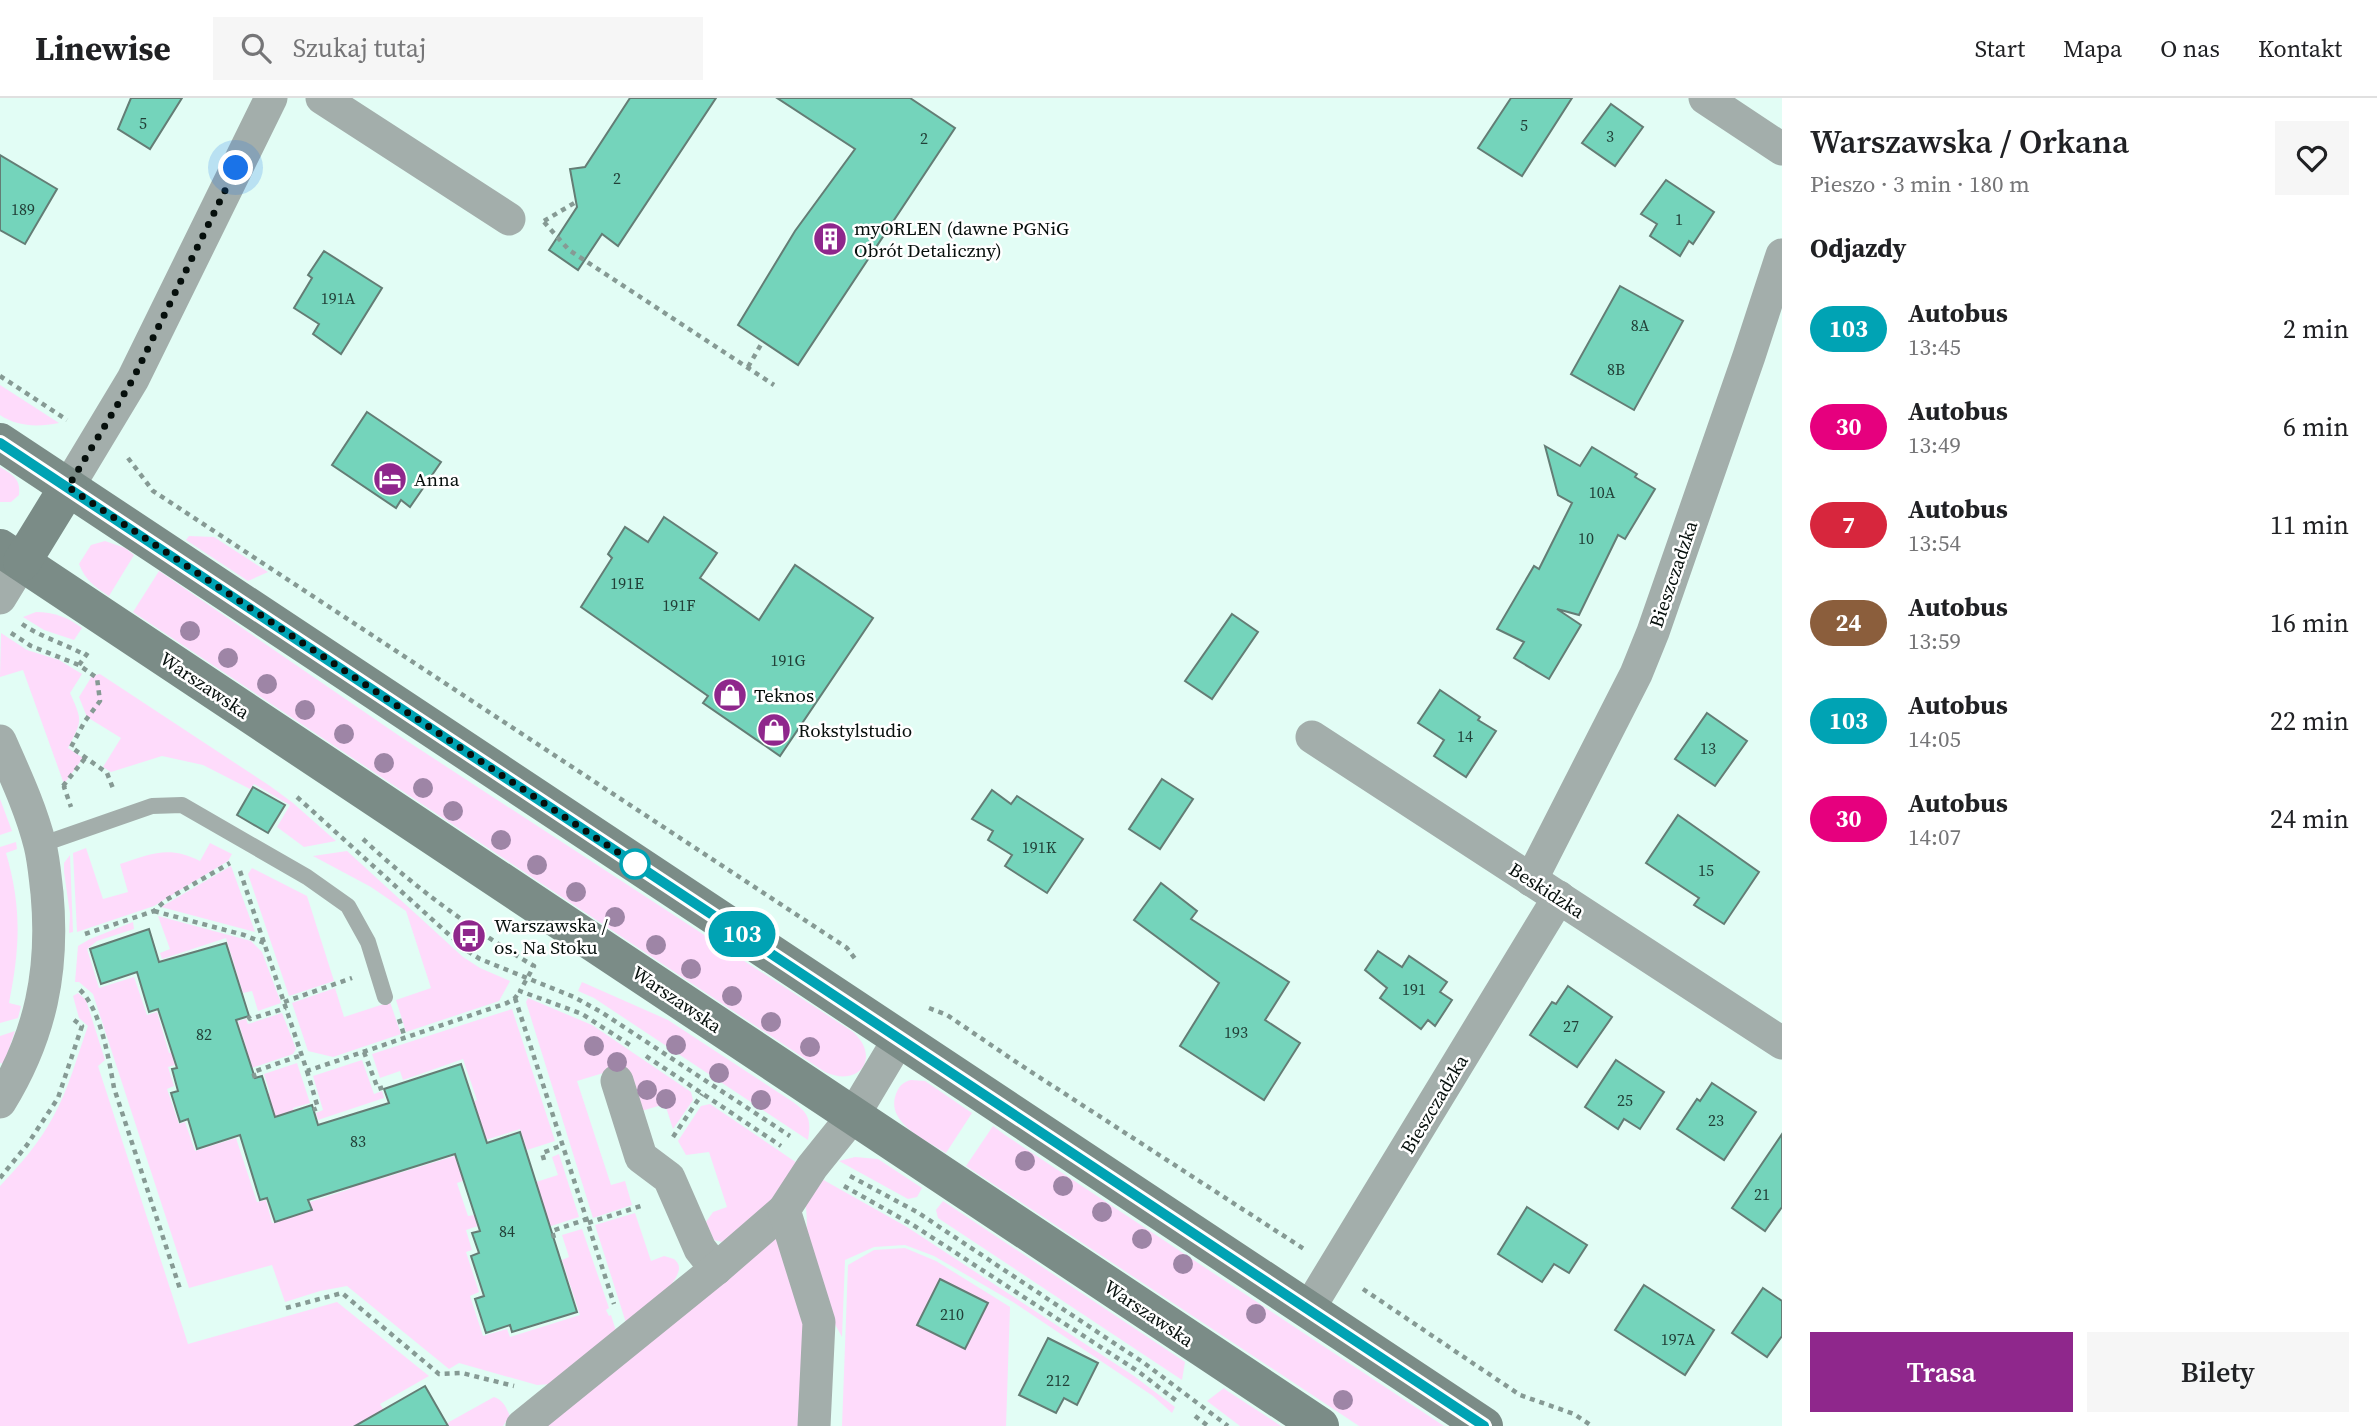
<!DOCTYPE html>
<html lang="pl">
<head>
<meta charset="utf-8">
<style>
  body { margin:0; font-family:"Source Serif 4",serif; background:#f6f6f6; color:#202124; height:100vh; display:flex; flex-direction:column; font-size:26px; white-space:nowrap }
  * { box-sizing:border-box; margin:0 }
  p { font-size:23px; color:#757577 }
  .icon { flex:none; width:38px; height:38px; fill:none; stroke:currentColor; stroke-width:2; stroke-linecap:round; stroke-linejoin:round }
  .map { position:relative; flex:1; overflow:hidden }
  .drawer { display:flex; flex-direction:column; background:#fff; width:595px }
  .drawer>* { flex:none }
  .badge { padding:0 14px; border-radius:23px; font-size:24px; line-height:46px }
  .you { position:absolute; width:35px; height:35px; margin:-18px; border:5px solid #fff; border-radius:50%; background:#1a73e8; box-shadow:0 0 0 10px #1a73e833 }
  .map>.badge { position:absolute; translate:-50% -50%; box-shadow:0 0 0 4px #fff }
  h2 { padding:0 28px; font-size:26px; line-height:63px }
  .round { display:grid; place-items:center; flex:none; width:74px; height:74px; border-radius:0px; background:#f6f6f6 }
  .headline { display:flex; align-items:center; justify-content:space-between; height:119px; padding:0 28px }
  h1 { font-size:33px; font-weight:600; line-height:52px }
  .action { display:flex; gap:14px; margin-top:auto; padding:14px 28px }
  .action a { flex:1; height:80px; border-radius:0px; background:#8f278c; color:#fff; font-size:28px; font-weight:600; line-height:80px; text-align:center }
  .action a+a { background:#f6f6f6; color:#202124 }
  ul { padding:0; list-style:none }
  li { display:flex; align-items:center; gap:21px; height:98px; padding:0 28px }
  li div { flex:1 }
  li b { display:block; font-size:26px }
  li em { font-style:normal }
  li .badge { min-width:77px; font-weight:700; text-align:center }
  header { display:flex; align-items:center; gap:42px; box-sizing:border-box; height:98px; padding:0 35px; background:#fff; border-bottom:2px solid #e0e0e0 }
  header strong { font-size:33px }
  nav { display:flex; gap:38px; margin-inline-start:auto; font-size:24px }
  .search { width:490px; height:63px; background:#f6f6f6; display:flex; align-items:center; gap:18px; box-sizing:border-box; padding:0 24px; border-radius:0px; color:#757577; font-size:26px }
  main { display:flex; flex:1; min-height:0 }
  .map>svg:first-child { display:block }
  .green { fill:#fedbfb; fill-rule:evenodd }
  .building { fill:#74d4bb; stroke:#647d75; stroke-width:2 }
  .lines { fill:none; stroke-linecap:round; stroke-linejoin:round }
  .path { stroke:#869a94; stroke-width:4.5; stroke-dasharray:5 5; stroke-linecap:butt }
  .lane { stroke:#a3aeab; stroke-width:16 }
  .street { stroke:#a3aeab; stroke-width:33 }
  .secondary { stroke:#7b8c87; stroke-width:38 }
  .tree { fill:#9e85a6 }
  .line-casing { stroke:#fff; stroke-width:16 }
  .line { stroke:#00a3b4; stroke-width:10 }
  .walk { stroke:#060f0c; stroke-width:7; stroke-dasharray:0 12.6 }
  .stop-dot { fill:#fff; stroke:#00a3b4; stroke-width:3.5 }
  .labels { text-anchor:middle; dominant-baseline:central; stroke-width:5; stroke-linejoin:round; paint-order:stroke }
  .number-label { font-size:16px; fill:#224038 }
  .poi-label { font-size:19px; fill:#060f0c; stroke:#fff; text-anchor:start }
  .street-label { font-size:19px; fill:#060f0c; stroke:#fff }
</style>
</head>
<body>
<header>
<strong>Linewise</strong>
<div class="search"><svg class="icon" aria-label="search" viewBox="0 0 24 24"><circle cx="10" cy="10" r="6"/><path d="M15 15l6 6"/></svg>Szukaj tutaj</div>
<nav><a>Start</a><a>Mapa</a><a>O nas</a><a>Kontakt</a></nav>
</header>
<main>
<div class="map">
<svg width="1782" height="1328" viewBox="0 0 1782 1328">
  <rect width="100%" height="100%" fill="#e2fdf5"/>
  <g class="green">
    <path d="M0,287L59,325C38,329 18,329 0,317Z"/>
    <path d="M0,369C13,377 21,381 19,397L11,404H0Z"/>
    <polygon points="189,438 214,439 268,474 248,483 186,442"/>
    <path d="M105,443L125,450L134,457L109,498C95,489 85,482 79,466L91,447Z"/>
    <path d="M159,473L401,639L853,934C881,959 860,990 825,974L133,514Z"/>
    <path d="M36,514C54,514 67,519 82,530L74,542L44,532L23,519Z"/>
    <path d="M1,535L27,552L59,562L82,576L70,595C83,624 82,622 68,650L83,660L64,686L23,572L0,579Z"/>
    <polygon points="100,576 270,688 293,705 336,743 304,749 277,729 290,707 254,686 250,691 203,667 162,658 111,674 103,669 121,640 87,619 79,599 92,578"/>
    <polygon points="0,701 12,733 0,737"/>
    <path d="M16,744L17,751L6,755C22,810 20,849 9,905L21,908L18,920L0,925V749Z"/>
    <path d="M210,745L232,756L228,763L154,808L77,834L73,755L86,750L103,801L128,794L120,766C152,756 168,747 200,763Z"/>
    <polygon points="347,753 463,859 480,870 510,883 499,903 406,934 396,902 431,890 406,813 371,789 313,758"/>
    <polygon points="70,757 73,834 69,835 70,816 64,774 64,765"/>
    <polygon points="231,768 255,834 161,809"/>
    <polygon points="252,770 307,798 334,883 289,898 248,776"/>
    <polygon points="158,818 251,843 262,854 281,905 258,913 252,893 243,895 226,840 162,861 160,855 170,851"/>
    <polygon points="133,824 134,831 97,843 87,851 99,890 134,879 147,917 157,914 169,955 177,953 181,965 168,969 174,988 167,991 179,1026 185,1024 195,1053 236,1040 257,1104 266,1102 272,1125 312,1113 310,1104 350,1091 348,1084 377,1074 380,1081 458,1057 466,1082 457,1085 468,1118 474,1117 478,1128 466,1132 472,1152 466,1154 479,1194 470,1198 483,1238 507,1231 510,1239 580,1217 562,1162 569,1159 562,1137 582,1131 609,1210 606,1212 609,1218 611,1217 617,1236 551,1286 537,1287 459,1265 449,1271 347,1188 320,1193 285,1204 272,1167 189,1190 93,896 79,884 75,884 78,848 90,841"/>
    <path d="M582,884L668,922L793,1004C810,1016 811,1023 808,1042L594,900L578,893Z"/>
    <polygon points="335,890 344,919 390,904 401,936 333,959 308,953 292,905"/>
    <path d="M78,895L86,902L105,962L98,968L188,1246L337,1204L429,1278L380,1306L394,1328H0V1088C19,1068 40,1044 53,1019C69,991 77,958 88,928L79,920L73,898Z"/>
    <polygon points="528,900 592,927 691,994 693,1002 673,1031 665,1006 638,1014 623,969 577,983 611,1087 625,1083 632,1107 593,1120 526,904"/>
    <polygon points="512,911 555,1043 527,1052 520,1031 476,1045 464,1006 477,1002 463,961 403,982 400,973 380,980 372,956"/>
    <polygon points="282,915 296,951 293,956 249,971 233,957 247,952 238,923 246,921 248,926"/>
    <polygon points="15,933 4,966 0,965 0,938"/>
    <polygon points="362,962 374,996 382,993 384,1000 318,1022 316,1015 323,1012 313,978"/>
    <polygon points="297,965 310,1005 293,1010 295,1017 257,1030 248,1003 270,995 264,976"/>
    <path d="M911,982L925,983L972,1015L946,1055C927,1042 885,1025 896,996C899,988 903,984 911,982Z"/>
    <polygon points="710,1006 797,1065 773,1102 722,1144 714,1142 706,1124 713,1114 727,1109 709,1054 686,1057 678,1043 701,1008"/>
    <polygon points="993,1028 1005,1037 1444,1328 1359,1328 966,1068"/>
    <polygon points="559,1056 579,1119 545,1130 532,1119 546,1114 536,1084 558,1077 552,1059"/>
    <polygon points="855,1059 878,1061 922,1090 917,1099 908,1101 839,1063"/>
    <path d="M820,1080L907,1129L1134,1278L1175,1309L1172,1315L1153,1298L1013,1204L934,1158L905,1147L874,1149L845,1162L842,1239C826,1211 812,1180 808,1147C806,1133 808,1118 805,1104Z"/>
    <polygon points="943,1103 1185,1264 1182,1282 938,1120 936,1112"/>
    <path d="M635,1115L651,1163L664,1158L674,1161C677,1164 679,1166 679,1170C679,1187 639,1217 627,1228L595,1127Z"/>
    <polygon points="778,1134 805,1217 802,1328 543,1328"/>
    <path d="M905,1150L936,1163L1010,1209L1006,1328H842L848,1167L874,1152ZM940,1181L988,1205L965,1251L918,1227Z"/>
    <polygon points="1224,1290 1226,1292 1281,1328 1240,1328 1207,1303"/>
    <path d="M494,1299C503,1302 506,1309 510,1318L503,1328H446L449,1324Z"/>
  </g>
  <g class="building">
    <polygon points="131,0 182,0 150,51 118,31"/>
    <polygon points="630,0 716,0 618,148 602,136 578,172 549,152 577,109 570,71 585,69"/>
    <polygon points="777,0 910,0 955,30 798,267 738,227 795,133 855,51"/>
    <polygon points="1511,0 1572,0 1522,78 1478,50"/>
    <polygon points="1611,6 1643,29 1615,68 1582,45"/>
    <polygon points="0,57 57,91 25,146 0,132"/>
    <polygon points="1666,82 1714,114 1693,146 1689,143 1680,158 1650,138 1657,126 1641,116"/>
    <polygon points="324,153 382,190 341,256 313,236 319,226 294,210 312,180 308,177"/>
    <polygon points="1620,188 1683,223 1634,312 1571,276"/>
    <polygon points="367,314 441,364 410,409 401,402 396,410 332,367"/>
    <polygon points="1545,348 1580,368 1592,349 1637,376 1635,379 1655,391 1625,441 1618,437 1579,517 1557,511 1581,527 1549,581 1514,560 1524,544 1497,531 1534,468 1539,471 1572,405 1558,397"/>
    <polygon points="664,419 717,455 700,480 759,522 795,467 873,520 780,658 703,605 708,598 581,509 612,460 608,456 625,429 648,444"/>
    <polygon points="1232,516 1258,534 1212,601 1185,583"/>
    <polygon points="1440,592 1480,619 1478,622 1496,633 1466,679 1434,658 1444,642 1418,625"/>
    <polygon points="1707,615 1747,643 1715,688 1675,661"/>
    <polygon points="1162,681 1193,701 1160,751 1129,731"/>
    <polygon points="253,689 285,707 268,735 237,717"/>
    <polygon points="992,692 1011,706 1017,698 1083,741 1047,795 1005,768 1012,757 988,742 993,733 972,721"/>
    <polygon points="1678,717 1759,774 1724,826 1694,807 1699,800 1646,765"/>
    <polygon points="1161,785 1197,813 1191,821 1289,884 1265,922 1300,945 1264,1002 1180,948 1219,885 1134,822"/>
    <polygon points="149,831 159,864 226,845 249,918 236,922 255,980 262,978 275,1019 312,1007 318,1027 389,1005 384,991 461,966 487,1045 520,1034 577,1214 512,1234 510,1227 486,1235 475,1201 484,1198 471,1158 479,1155 472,1135 480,1133 455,1056 308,1102 312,1112 275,1124 267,1100 260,1102 240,1037 197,1051 188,1021 180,1024 171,995 178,993 172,971 177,970 158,911 149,914 137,874 101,886 90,851"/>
    <polygon points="1378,853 1402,869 1409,858 1447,884 1440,894 1452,902 1435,928 1428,922 1421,931 1380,900 1387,890 1365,872"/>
    <polygon points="1568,888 1612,919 1577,969 1530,937 1552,904 1556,906"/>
    <polygon points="1616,962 1664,994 1640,1031 1624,1021 1618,1031 1585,1009"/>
    <polygon points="1712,985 1756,1014 1724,1062 1677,1031 1697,1001 1700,1003"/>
    <polygon points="1782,1036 1782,1109 1765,1133 1732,1110"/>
    <polygon points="1527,1109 1587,1147 1569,1175 1554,1166 1542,1184 1498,1156"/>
    <polygon points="940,1181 988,1205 965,1251 917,1227"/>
    <polygon points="1644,1187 1714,1232 1685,1277 1615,1232"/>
    <polygon points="1763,1190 1782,1203 1782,1238 1767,1259 1732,1235"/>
    <polygon points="1048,1240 1098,1265 1077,1307 1064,1300 1056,1315 1019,1297"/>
    <polygon points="425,1288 448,1328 355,1328"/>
  </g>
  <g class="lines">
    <g class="path">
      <polyline points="544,123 576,104"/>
      <polyline points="544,124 569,152 774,287"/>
      <polyline points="748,269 763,243"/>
      <polyline points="0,278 67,322"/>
      <polyline points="128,360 153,393 847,850 856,862"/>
      <path d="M22,526C41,539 63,545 83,556"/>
      <polyline points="11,535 31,548 79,567 97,580 100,603 85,623 71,649 107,675 114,693"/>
      <polyline points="79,567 89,553"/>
      <polyline points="65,687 64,689 71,709"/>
      <polyline points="63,688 86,659"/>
      <polyline points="297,699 466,852 480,861 574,899 601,914 790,1038"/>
      <path d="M363,741C415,790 473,832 534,868L520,893L582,916L630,947"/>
      <polyline points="240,773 307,973 507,905 515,900 520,893"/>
      <polyline points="154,813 244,837 264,845"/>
      <polyline points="85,836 154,813 166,802 230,765"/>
      <path d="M80,892C101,912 109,962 114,990L181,1194"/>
      <polyline points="515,900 614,1206"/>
      <polyline points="284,904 352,880"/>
      <polyline points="929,910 947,917 1019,966 1304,1151"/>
      <polyline points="248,918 250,921 286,910"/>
      <polyline points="399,921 405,940"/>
      <polyline points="364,954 378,991 384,989"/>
      <polyline points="646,958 781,1048"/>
      <polyline points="307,973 318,1010 313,1012"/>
      <polyline points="255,980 253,974 302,957"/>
      <polyline points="673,1039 702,996"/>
      <polyline points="544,1062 542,1055 563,1047"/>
      <polyline points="850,1078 917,1114 1144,1265 1228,1328"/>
      <polyline points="0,1080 27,1047 58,1000 82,928 74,922"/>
      <polyline points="844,1088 913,1127 1139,1274 1178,1304"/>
      <polyline points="588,1125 641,1108"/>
      <polyline points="554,1140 552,1133 587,1121"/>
      <polyline points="1363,1191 1520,1297 1574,1316 1592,1328"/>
      <polyline points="286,1210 342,1195 439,1276 462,1275 514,1288"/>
      <polyline points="1195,1318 1208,1328"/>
    </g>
    <polyline class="lane" points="40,747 152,708 182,707 307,779 348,808 368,844 385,899"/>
    <g class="street">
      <polyline points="322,0 509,121"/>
      <polyline points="1705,0 1782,51"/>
      <polyline points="68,389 133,281 271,0"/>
      <polyline points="0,500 22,464"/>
      <polyline points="1312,639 1782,945"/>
      <path d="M0,643C15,677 31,711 40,747C44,763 45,779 47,795C54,872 41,937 0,1004"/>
      <polyline points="1531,782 1636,576 1653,534 1749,258 1782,157"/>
      <polyline points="617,983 641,1059 669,1080 700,1151 716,1171"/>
      <polyline points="1308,1212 1559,799"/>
      <polyline points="522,1328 716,1171 784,1112"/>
      <polyline points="814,1328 819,1224 784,1112 812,1069 853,1018 899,941"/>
    </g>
    <g class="secondary">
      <polyline points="0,344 1484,1328"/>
      <polyline points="0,450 1320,1328"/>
      <polyline points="22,464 68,389"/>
    </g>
  </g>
  <g class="tree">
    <circle cx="190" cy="533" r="10"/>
    <circle cx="228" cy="560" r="10"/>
    <circle cx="267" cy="586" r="10"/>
    <circle cx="305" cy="612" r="10"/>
    <circle cx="344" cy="636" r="10"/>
    <circle cx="384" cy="665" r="10"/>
    <circle cx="423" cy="690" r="10"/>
    <circle cx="453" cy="713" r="10"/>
    <circle cx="501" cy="742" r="10"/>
    <circle cx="537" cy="767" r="10"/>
    <circle cx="576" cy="794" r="10"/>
    <circle cx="615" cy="819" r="10"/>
    <circle cx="656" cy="847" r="10"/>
    <circle cx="691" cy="871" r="10"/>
    <circle cx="732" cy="898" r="10"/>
    <circle cx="771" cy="924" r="10"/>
    <circle cx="676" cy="947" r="10"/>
    <circle cx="594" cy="948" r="10"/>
    <circle cx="810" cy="949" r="10"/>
    <circle cx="617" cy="964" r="10"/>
    <circle cx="719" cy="975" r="10"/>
    <circle cx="647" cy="992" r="10"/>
    <circle cx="666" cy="1001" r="10"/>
    <circle cx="761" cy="1002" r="10"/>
    <circle cx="1025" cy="1063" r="10"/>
    <circle cx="1063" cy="1088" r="10"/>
    <circle cx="1102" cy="1114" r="10"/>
    <circle cx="1142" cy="1141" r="10"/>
    <circle cx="1183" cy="1166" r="10"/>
    <circle cx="1256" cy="1216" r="10"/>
    <circle cx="1343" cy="1302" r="10"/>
  </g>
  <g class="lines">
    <g class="line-casing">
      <polyline id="line" points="0,345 1484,1328"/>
    </g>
    <use href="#line" class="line"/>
    <polyline class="walk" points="236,70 133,281 68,389 643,771 635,766"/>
  </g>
  <defs>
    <g id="building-disc" transform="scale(1.75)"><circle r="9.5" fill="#8f278c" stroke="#fff"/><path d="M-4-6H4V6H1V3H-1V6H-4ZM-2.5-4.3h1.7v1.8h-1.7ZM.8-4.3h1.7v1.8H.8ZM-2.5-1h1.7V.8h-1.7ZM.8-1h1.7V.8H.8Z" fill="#fff"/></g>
    <g id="hotel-disc" transform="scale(1.75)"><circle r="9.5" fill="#8f278c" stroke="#fff"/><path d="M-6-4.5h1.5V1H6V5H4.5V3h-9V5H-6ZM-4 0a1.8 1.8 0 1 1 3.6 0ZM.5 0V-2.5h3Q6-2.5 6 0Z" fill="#fff"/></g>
    <g id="shop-disc" transform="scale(1.75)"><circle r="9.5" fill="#8f278c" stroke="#fff"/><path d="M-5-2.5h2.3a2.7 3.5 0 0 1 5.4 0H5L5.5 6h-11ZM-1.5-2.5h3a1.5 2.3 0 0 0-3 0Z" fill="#fff"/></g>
    <g id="bus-disc" transform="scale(1.75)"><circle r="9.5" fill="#8f278c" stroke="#fff"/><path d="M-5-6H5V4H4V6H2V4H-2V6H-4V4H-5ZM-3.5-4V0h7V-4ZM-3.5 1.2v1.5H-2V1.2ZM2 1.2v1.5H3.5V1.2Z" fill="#fff"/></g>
  </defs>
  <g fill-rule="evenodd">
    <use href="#building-disc" x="830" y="141"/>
    <use href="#hotel-disc" x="390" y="381"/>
    <use href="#shop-disc" x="730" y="597"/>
    <use href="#shop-disc" x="774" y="632"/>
    <use href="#bus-disc" x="469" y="838"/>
  </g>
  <circle class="stop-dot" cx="635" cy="766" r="14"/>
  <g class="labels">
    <g class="number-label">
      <text x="143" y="25">5</text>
      <text x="1524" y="27">5</text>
      <text x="1610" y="38">3</text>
      <text x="924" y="40">2</text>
      <text x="617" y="80">2</text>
      <text x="23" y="111">189</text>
      <text x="1679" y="121">1</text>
      <text x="338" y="200">191A</text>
      <text x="1640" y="227">8A</text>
      <text x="1616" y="271">8B</text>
      <text x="1602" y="394">10A</text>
      <text x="1586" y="440">10</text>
      <text x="627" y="485">191E</text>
      <text x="679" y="507">191F</text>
      <text x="788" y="562">191G</text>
      <text x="1465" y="638">14</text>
      <text x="1708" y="650">13</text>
      <text x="1039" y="749">191K</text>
      <text x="1706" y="772">15</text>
      <text x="1414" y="891">191</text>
      <text x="1571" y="928">27</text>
      <text x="1236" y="934">193</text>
      <text x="204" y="936">82</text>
      <text x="1625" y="1002">25</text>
      <text x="1716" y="1022">23</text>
      <text x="358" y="1043">83</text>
      <text x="1762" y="1096">21</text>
      <text x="507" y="1133">84</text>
      <text x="952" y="1216">210</text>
      <text x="1678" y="1241">197A</text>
      <text x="1058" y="1282">212</text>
    </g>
    <g class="poi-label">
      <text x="854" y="130">myORLEN (dawne PGNiG<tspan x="854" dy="22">Obrót Detaliczny)</tspan></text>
      <text x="414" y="381">Anna</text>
      <text x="754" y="597">Teknos</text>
      <text x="798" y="632">Rokstylstudio</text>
      <text x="494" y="827">Warszawska /<tspan x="494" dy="22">os. Na Stoku</tspan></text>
    </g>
    <g class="street-label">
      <text transform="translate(1673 476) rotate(-71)">Bieszczadzka</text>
      <text transform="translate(205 587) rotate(34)">Warszawska</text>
      <text transform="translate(1547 792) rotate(33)">Beskidzka</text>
      <text transform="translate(677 901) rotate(34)">Warszawska</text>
      <text transform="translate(1434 1006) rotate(-59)">Bieszczadzka</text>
      <text transform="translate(1149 1215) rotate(34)">Warszawska</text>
    </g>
  </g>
</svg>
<div class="you" style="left:236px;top:70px"></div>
<b class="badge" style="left:742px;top:836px;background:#00a3b4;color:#fff">103</b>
</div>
<section class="drawer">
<div class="headline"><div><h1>Warszawska / Orkana</h1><p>Pieszo · 3 min · 180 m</p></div><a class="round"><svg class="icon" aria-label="heart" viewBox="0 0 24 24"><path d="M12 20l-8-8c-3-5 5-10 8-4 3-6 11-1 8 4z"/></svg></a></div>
<h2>Odjazdy</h2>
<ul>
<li><span class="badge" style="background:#00a3b4;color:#fff">103</span><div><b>Autobus</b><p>13:45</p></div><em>2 min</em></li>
<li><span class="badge" style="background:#e6007e;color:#fff">30</span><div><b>Autobus</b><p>13:49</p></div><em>6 min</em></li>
<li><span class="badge" style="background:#d7263d;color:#fff">7</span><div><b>Autobus</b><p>13:54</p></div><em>11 min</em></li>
<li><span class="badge" style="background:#8b5e3c;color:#fff">24</span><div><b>Autobus</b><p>13:59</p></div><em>16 min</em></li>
<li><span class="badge" style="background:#00a3b4;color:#fff">103</span><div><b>Autobus</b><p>14:05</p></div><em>22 min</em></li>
<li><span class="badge" style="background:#e6007e;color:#fff">30</span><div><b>Autobus</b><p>14:07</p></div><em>24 min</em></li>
</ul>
<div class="action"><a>Trasa</a><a>Bilety</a></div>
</section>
</main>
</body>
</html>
